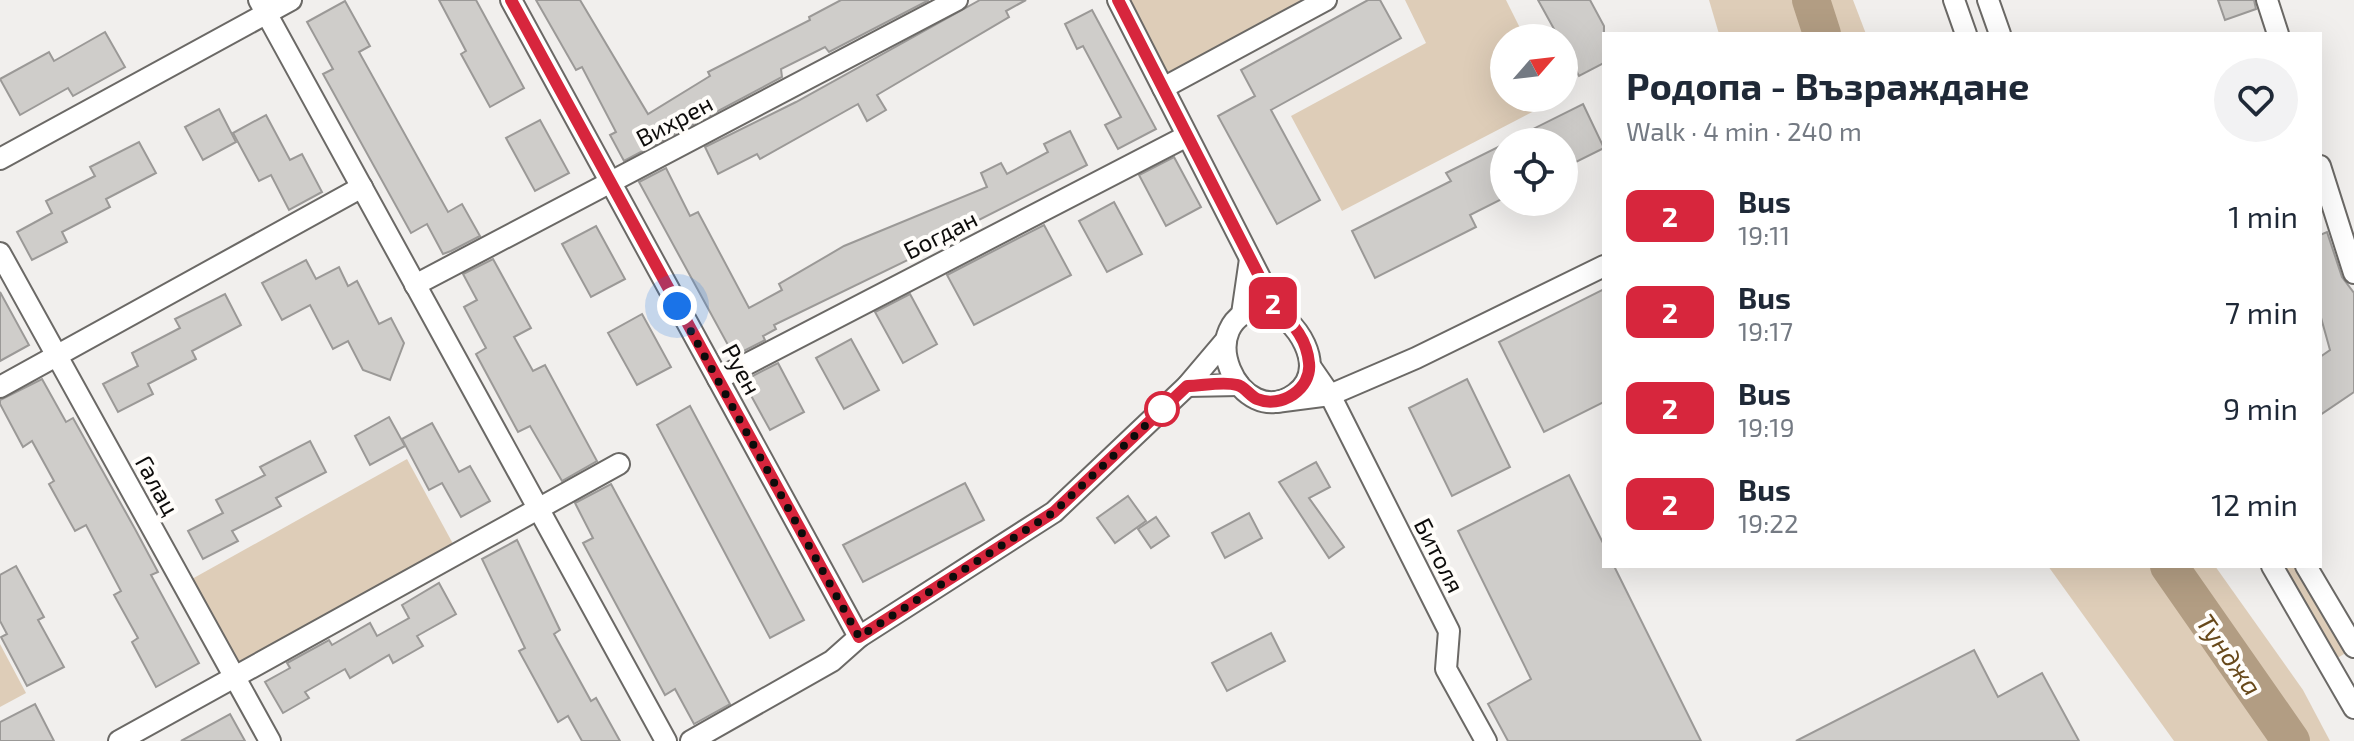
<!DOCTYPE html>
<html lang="en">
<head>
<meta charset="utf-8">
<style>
  body { margin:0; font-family:"Exo 2",sans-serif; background:#f2f2f3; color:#1f2937; height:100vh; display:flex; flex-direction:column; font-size:30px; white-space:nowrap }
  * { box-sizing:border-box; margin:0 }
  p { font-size:26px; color:#747a83 }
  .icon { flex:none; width:44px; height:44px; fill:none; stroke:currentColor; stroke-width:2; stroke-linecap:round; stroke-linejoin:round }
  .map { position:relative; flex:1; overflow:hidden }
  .panel { position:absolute; left:1602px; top:32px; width:720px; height:536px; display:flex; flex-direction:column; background:#fff; border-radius:0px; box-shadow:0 8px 32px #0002 }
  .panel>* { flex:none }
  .badge { padding:0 16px; border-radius:12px; font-size:28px; line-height:52px }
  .needle { width:52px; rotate:62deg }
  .tools { position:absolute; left:1490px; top:24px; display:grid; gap:16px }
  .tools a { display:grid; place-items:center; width:88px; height:88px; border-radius:50%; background:#fff; box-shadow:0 8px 32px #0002; font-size:40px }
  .you { position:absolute; width:40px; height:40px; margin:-20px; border:6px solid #fff; border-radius:50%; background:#1a73e8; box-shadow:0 0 0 12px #1a73e833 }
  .map>.badge { position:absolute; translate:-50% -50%; box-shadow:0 0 0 4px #fff }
  .round { display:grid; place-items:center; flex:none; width:84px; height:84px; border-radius:42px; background:#f2f2f3 }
  .overview { display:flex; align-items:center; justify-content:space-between; height:136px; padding:0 24px }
  h1 { font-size:38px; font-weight:700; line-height:60px }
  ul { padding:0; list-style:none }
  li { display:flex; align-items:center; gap:24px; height:96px; padding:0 24px }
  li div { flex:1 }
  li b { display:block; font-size:30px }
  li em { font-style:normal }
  li .badge { min-width:88px; font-weight:700; text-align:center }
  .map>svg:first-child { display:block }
  .green { fill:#decdb8 }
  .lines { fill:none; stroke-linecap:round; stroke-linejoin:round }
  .river { stroke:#b29d83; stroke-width:38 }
  .building { fill:#cfcdca; stroke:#9b9997; stroke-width:2 }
  .minor-casing { stroke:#6b6966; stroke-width:24 }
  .minor { stroke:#fff; stroke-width:20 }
  .line-casing { stroke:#fff; stroke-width:18 }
  .line { stroke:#d7263d; stroke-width:12 }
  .walk { stroke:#0d0c0b; stroke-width:8; stroke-dasharray:0 14.4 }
  .stop-dot { fill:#fff; stroke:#d7263d; stroke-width:4 }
  .labels { text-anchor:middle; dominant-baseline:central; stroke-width:8; stroke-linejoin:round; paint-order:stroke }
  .street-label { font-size:24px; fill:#0d0c0b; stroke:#fffdfa }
  .water-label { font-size:26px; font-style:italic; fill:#67481a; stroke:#fffdfa }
</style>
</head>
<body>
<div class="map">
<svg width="2354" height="741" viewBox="0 0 2354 741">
  <rect width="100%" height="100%" fill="#f1efed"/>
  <g class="green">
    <polygon points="1118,0 1326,0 1163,88"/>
    <polygon points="1405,0 1506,0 1525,38 1504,38 1504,98 1557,99 1342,211 1291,116 1426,43"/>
    <polygon points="1709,0 1853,0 1866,34 1719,34"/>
    <polygon points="407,459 458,553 235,677 183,584"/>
    <polygon points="2048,566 2215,566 2303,690 2330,741 2174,741"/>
    <polygon points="2272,566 2306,566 2354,648 2329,663"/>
    <polygon points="0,644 26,693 0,707"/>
  </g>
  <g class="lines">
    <g class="river">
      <polyline points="1811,0 1822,34"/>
      <polyline points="2169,566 2291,741"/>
    </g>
  </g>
  <g class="building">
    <polygon points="439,0 476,0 524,88 490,107 461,54 466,51"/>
    <polygon points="536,0 580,0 648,114 710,76 708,72 810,20 809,17 841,0 929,0 829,52 825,47 781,69 782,77 624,161 610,135 616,132 582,67 576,70"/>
    <polygon points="980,0 1026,0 1006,11 1009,17 877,95 886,110 867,121 858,104 760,159 757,154 718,174 705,147 796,102"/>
    <polygon points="1368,0 1380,0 1401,38 1271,110 1320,200 1277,224 1218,116 1255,96 1241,70"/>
    <polygon points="1538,0 1590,0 1604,26 1604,63 1579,76 1564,48 1564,38 1559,38"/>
    <polygon points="2218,0 2254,0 2256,9 2225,20"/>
    <polygon points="345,1 370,46 359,52 448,212 462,204 480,236 451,251 443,254 427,224 411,233 323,74 333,69 307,22"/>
    <polygon points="1092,10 1156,129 1118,149 1105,125 1121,117 1083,46 1077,49 1065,24"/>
    <polygon points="105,32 125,67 73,96 68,88 20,115 0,79 49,52 54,61"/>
    <polygon points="1583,104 1604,148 1564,168 1564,142 1507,142"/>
    <polygon points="219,109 236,142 203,160 185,127"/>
    <polygon points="266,115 290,160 302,154 322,192 289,210 271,175 259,181 233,133"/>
    <polygon points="540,120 569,173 535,191 506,138"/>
    <polygon points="1070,131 1087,165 953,233 955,237 774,325 776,329 763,336 765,340 734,356 639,182 666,168 690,216 698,212 749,308 782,290 779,284 844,246 987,187 981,173 1001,163 1007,174 1048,152 1044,144"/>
    <polygon points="139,142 156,173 106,199 110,207 62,232 67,242 32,260 17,232 52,213 46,201 95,176 90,167"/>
    <polygon points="1504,144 1504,198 1470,215 1476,227 1375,278 1352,231 1451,181 1446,173"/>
    <polygon points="1174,157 1201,207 1166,226 1139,175"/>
    <polygon points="1114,202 1142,254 1107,272 1079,221"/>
    <polygon points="1044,225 1071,275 974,325 947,275"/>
    <polygon points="596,226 625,279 591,297 562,244"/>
    <polygon points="2327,232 2342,277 2354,293 2354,392 2320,415 2320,357 2330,350 2320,314 2320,235"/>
    <polygon points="493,259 531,328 514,337 533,371 545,365 597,461 562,481 530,426 518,432 476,354 486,348 464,307 477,300 463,274"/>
    <polygon points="306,260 316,279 339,267 348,286 357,281 379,324 391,318 404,343 390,380 363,370 348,341 333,349 310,305 282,320 262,283"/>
    <polygon points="1604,289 1604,402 1544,432 1499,342"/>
    <polygon points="0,292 29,345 0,361"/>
    <polygon points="225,294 241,325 192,351 196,359 148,384 153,394 118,412 103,384 138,366 132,353 180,328 175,319"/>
    <polygon points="910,294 937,344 903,363 875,312"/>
    <polygon points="642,314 671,367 637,385 608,333"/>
    <polygon points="851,339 879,390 844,409 816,358"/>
    <polygon points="778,363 804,412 770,430 743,381"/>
    <polygon points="42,379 66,422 73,418 135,529 158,572 151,575 199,663 156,687 132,642 138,638 114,595 121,591 86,525 75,531 49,484 54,481 32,441 23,447 0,404 0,400"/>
    <polygon points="1467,379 1510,467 1452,496 1409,408"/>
    <polygon points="690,406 804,620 770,638 657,425"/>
    <polygon points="389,417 405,446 370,465 355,436"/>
    <polygon points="432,423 459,472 470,466 490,501 461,517 442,483 429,490 402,439"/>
    <polygon points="310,441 326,472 276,498 281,506 232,531 238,541 203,559 188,531 223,513 216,500 265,475 260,467"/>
    <polygon points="1316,462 1330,487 1309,498 1344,547 1329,558 1279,482"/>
    <polygon points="1569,475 1604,545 1604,566 1614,566 1701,741 1508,741 1488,704 1531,679 1458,531"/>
    <polygon points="965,483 984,520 863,582 843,545"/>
    <polygon points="611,484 730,704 694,724 675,689 665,695 583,543 593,538 575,503"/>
    <polygon points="1128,496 1146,521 1115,543 1097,518"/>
    <polygon points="1249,513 1262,538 1225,558 1212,533"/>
    <polygon points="1156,517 1169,536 1151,548 1138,529"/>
    <polygon points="517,540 560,630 554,634 591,701 596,698 620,741 582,741 568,716 558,722 519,651 525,648 482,559"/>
    <polygon points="16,566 44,617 38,620 64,667 27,686 1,637 7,634 0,621 0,575"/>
    <polygon points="439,583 456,614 417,636 423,646 393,663 389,655 350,678 345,669 305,692 309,698 283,713 265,682 290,668 287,663 329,640 332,645 370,623 377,636 409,618 402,605"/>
    <polygon points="1271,633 1285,661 1227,691 1212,663"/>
    <polygon points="1974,650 1998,697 2042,673 2079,741 1796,741"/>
    <polygon points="35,704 54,741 0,741 0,722"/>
    <polygon points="230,714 245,741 181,741"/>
  </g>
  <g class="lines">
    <g class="minor-casing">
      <g id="minor">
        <polyline points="259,0 666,741"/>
        <polyline points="511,0 859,637"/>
        <polyline points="1118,0 1277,311"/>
        <polyline points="1954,0 1966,34"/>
        <polyline points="1988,0 2000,34"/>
        <polyline points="2267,0 2278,34"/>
        <polyline points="1163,88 1326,0"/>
        <polyline points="0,159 291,0"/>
        <polyline points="2320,166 2354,273"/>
        <polyline points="0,253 270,741"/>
        <polyline points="415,285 957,0"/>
        <path d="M1265,307C1296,316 1330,369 1295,394C1240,434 1187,317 1265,307Z"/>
        <polyline points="1242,314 1250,259"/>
        <polyline points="1310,366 1330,395 1449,631 1446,669 1486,741"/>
        <polyline points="718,379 1187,136"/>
        <polyline points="1187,386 1239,385"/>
        <polyline points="0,387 362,187"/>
        <polyline points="1276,402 1330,395 1416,358 1604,266"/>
        <polyline points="2272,566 2354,708"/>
        <polyline points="2306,566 2354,647"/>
        <polyline points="119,741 619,464"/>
        <polyline points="691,741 832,661 859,637 1054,512 1187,386 1226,340"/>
      </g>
    </g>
    <use href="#minor" class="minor"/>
  </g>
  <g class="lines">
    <g class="line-casing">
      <path id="line" d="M511,0L859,637L1054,512L1187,386C1202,386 1223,381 1237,385C1244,386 1250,396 1257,399C1281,409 1312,389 1309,363C1307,341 1294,323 1277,311L1118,0"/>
    </g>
    <use href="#line" class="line"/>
    <polyline class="walk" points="677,306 859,637 1054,512 1165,407 1162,409"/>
  </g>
  <circle class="stop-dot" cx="1162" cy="409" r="16"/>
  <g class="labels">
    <g class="street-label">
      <text transform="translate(674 120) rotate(-28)">Вихрен</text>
      <text transform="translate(940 234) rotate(-27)">Богдан</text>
      <text transform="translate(742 369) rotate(61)">Руен</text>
      <text transform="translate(158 485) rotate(61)">Галац</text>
      <text transform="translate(1440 555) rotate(63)">Битоля</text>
    </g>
    <g class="water-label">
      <text transform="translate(2230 654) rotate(55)">Тунджа</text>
    </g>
  </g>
</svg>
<div class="tools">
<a><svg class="needle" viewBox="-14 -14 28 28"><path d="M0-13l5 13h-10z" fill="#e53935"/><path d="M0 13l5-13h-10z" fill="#747a83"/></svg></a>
<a><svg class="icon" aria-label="locate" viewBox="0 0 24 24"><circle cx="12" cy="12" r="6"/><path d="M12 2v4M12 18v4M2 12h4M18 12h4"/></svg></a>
</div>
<div class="you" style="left:677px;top:306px"></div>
<b class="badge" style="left:1273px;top:303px;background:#d7263d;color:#fff">2</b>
<section class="panel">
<div class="overview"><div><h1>Родопа - Възраждане</h1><p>Walk · 4 min · 240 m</p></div><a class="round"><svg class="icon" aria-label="heart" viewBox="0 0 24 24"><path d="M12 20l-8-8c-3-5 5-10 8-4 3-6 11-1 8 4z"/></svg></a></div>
<ul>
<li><span class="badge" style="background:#d7263d;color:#fff">2</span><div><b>Bus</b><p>19:11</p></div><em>1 min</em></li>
<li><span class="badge" style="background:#d7263d;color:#fff">2</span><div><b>Bus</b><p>19:17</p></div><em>7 min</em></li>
<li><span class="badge" style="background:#d7263d;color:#fff">2</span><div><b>Bus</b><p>19:19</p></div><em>9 min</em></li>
<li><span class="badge" style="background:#d7263d;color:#fff">2</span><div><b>Bus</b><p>19:22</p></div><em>12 min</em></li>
</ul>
</section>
</div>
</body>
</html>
